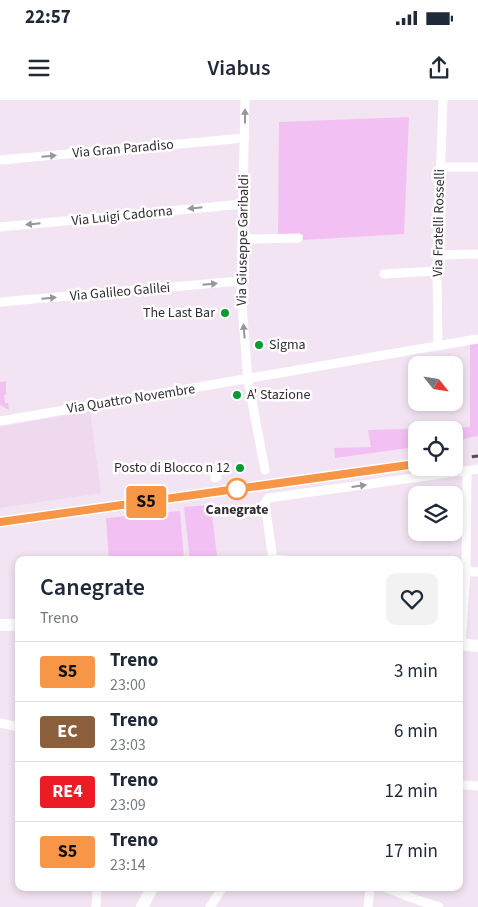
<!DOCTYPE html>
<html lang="it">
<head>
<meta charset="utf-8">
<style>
  body { margin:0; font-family:"Source Sans 3",sans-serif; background:#f2f2f3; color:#1f2937; height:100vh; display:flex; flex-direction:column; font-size:19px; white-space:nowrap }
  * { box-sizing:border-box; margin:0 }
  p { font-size:16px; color:#747a83 }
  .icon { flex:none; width:28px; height:28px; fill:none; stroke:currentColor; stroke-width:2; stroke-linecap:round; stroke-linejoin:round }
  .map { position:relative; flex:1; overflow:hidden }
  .details { position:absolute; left:15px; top:456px; width:448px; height:335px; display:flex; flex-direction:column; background:#fff; border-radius:10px; box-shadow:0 2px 8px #0003 }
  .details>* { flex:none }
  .badge { padding:0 10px; border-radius:4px; font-size:18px; line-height:32px }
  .needle { width:32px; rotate:120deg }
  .controls { position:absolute; left:408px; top:256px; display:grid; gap:10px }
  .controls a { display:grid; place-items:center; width:55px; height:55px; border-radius:10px; background:#fff; box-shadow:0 2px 8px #0003; font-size:25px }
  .map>.badge { position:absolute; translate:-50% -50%; box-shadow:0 0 0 2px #fff }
  .round { display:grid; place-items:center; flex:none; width:52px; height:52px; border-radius:10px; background:#f2f2f3 }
  .headline { display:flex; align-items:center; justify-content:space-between; height:85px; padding:0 25px }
  h1 { font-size:24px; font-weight:600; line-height:38px }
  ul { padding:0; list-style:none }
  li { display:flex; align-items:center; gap:15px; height:60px; padding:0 25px; border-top:1px solid #e0e1e3 }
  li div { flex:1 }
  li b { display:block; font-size:19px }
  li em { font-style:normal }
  li .badge { min-width:55px; font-weight:700; text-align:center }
  .status { display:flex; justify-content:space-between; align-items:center; height:35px; padding:0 25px; background:#fff; direction:ltr }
  .status svg { height:14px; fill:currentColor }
  header { display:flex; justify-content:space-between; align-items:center; height:65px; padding:0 25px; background:#fff; font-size:22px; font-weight:600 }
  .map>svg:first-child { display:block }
  .built { fill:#eed9ee }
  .green { fill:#f3c0f4 }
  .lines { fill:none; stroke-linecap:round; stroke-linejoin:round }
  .street { stroke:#fff; stroke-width:9 }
  .secondary { stroke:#fff; stroke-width:12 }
  .rail { stroke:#554e55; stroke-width:3; stroke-dasharray:9 9; stroke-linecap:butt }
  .oneway { fill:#989698 }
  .line-casing { stroke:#fff; stroke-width:11 }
  .line { stroke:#f79647; stroke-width:8 }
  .poi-dot { fill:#0b9a32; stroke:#fff; stroke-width:2 }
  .stop-dot { fill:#fff; stroke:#f79647; stroke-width:2.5 }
  .labels { text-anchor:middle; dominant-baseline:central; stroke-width:5; stroke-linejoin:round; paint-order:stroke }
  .street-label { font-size:14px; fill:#322c32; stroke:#fff }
  .poi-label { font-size:14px; fill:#322c32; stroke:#fff; text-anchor:end }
  .stop-label { font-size:14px; font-weight:bold; fill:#322c32; stroke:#fff }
</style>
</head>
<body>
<div class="status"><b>22:57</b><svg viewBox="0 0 49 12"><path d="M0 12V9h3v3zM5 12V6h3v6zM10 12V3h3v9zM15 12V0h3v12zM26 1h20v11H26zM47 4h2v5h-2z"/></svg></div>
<header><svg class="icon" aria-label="menu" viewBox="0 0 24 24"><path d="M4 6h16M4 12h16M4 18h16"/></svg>Viabus<svg class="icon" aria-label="share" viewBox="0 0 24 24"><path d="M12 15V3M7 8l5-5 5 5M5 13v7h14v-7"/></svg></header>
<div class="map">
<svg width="478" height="807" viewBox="0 0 478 807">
  <rect width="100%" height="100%" fill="#f3e4f3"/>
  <polygon class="built" points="90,311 101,393 0,408 0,327"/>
  <g class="green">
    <polygon points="409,17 404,134 303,140 303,134 278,135 279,22"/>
    <polygon points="478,243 478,336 454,341 454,330 416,330 416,347 335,358 334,348 371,347 368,330 470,327 470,244"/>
    <polygon points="6,281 6,295 4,295 5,303 8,303 9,310 0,305 0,282"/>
    <polygon points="211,405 217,457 190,460 184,407"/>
    <polygon points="180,411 184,460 109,460 106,418"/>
  </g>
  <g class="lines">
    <g class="street">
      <polyline points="245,0 241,193 248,280 265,370"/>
      <polyline points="0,60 245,38"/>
      <polyline points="440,67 478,67"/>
      <polyline points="0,127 243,104"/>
      <polyline points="242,142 250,139 298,138"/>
      <polyline points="438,155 478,154"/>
      <polyline points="384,174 437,171"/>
      <polyline points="0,202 240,181"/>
      <polyline points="438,246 437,171 443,0"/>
      <polyline points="0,321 478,239"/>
      <polyline points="215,378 217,377"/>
      <polyline points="273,459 285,460"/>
      <polyline points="273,460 265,403 268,398 478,369"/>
      <polyline points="459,471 478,472"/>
      <polyline points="461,544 466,471 467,371"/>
      <polyline points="0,623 19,627"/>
      <polyline points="465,685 478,686"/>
      <polyline points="387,788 412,798 439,807"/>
      <polyline points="96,807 97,788"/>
      <polyline points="210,807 222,788"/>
      <polyline points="368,807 370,788"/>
    </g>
    <g class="secondary">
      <polyline points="0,525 19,525"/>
      <polyline points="459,544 478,546"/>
      <polyline points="142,807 152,788"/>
    </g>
    <g class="rail">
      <polyline points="454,359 478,356"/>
      <polyline points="0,422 416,364"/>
    </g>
  </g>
  <defs><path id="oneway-solid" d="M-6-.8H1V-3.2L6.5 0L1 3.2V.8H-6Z" transform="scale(1.25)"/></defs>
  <g class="oneway">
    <use href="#oneway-solid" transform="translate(245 16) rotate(-90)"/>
    <use href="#oneway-solid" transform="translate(49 56) rotate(-5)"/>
    <use href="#oneway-solid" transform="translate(195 108) rotate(174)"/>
    <use href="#oneway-solid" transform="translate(33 124) rotate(174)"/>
    <use href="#oneway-solid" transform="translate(210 184) rotate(-5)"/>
    <use href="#oneway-solid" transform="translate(49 198) rotate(-5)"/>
    <use href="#oneway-solid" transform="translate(244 231) rotate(-95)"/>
    <use href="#oneway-solid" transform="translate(359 386) rotate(-8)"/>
  </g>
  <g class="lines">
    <g class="line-casing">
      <polyline id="line" points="0,422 416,364"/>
    </g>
    <use href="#line" class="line"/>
  </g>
  <g class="poi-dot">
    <circle cx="225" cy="213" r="5"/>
    <circle cx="259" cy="245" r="5"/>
    <circle cx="237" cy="295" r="5"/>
    <circle cx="240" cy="368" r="5"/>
  </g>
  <circle class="stop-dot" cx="237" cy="389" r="10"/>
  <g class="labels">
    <g class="street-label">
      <text transform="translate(123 49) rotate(-5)">Via Gran Paradiso</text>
      <text transform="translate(122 116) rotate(-6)">Via Luigi Cadorna</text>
      <text transform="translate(439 123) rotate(-89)">Via Fratelli Rosselli</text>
      <text transform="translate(243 140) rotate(-89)">Via Giuseppe Garibaldi</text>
      <text transform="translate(120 192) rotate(-5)">Via Galileo Galilei</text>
      <text transform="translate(131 299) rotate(-9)">Via Quattro Novembre</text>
    </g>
    <g class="poi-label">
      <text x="215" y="213">The Last Bar</text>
      <text x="269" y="245" text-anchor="start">Sigma</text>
      <text x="247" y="295" text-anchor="start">A' Stazione</text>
      <text x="230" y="368">Posto di Blocco n 12</text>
    </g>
    <g class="stop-label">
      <text x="237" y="410">Canegrate</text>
    </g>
  </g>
</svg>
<div class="controls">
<a><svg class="needle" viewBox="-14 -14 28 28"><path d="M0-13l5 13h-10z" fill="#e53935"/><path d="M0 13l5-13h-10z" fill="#747a83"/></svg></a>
<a><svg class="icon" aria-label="locate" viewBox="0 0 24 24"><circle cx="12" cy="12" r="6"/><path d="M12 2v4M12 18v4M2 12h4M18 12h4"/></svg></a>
<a><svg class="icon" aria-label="layers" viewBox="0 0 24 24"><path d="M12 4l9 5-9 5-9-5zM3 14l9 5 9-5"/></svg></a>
</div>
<b class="badge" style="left:146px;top:402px;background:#f79647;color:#111">S5</b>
<section class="details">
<div class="headline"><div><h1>Canegrate</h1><p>Treno</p></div><a class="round"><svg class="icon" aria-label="heart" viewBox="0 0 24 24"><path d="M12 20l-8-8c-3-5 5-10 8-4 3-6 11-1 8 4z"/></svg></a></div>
<ul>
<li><span class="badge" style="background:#f79647;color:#111">S5</span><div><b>Treno</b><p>23:00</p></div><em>3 min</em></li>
<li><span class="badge" style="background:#8b5e3c;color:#fff">EC</span><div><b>Treno</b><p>23:03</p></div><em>6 min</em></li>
<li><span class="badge" style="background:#ed1c24;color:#fff">RE4</span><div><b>Treno</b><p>23:09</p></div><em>12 min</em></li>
<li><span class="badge" style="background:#f79647;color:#111">S5</span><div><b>Treno</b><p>23:14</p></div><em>17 min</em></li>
</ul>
</section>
</div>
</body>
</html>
